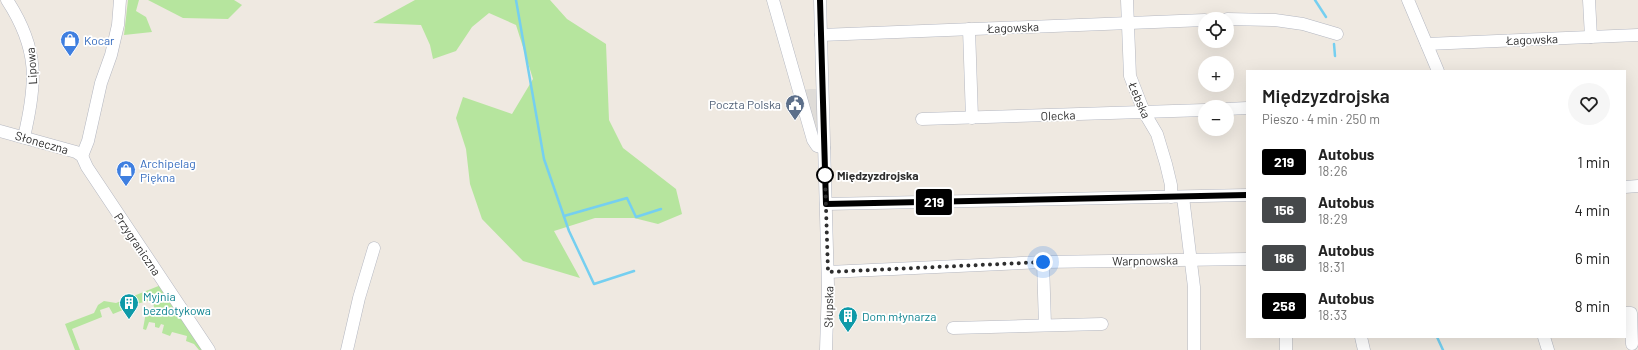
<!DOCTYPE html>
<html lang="pl">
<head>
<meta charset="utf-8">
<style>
  body { margin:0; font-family:Barlow,sans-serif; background:#f6f6f6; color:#222; height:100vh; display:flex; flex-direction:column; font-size:15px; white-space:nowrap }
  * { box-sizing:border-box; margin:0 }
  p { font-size:13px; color:#767676 }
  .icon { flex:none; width:22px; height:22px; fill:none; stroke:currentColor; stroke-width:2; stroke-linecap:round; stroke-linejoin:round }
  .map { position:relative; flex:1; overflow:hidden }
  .side { position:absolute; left:1246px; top:70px; width:380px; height:268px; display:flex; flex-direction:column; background:#fff; border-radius:0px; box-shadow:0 4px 16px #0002 }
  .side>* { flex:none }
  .badge { padding:0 8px; border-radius:3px; font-size:14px; line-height:26px }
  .fabs { position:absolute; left:1198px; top:12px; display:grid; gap:8px }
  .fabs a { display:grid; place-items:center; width:36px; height:36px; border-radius:50%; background:#fff; box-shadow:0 4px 16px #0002; font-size:20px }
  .you { position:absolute; width:20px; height:20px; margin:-10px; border:3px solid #fff; border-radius:50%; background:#1a73e8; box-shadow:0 0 0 6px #1a73e833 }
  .map>.badge { position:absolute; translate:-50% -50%; box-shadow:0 0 0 2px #fff }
  .round { display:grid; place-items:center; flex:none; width:42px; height:42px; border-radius:21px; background:#f6f6f6 }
  .headline { display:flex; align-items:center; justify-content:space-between; height:68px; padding:0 16px }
  h1 { font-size:19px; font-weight:600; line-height:30px }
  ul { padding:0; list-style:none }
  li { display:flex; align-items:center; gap:12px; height:48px; padding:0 16px }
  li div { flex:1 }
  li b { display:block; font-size:15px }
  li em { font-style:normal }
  li .badge { min-width:44px; font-weight:700; text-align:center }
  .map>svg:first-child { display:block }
  .green { fill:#b6e59e }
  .plaza { fill:#dfdcd8 }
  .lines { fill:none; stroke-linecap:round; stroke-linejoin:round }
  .stream { stroke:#75cff0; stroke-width:2.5 }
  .minor-casing { stroke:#b4b7c1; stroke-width:13 }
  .minor { stroke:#fff; stroke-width:12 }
  .line-casing { stroke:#fff; stroke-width:9 }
  .line { stroke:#000; stroke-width:6 }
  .walk { stroke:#2e2e2e; stroke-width:4; stroke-dasharray:0 7.2 }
  .stop-dot { fill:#fff; stroke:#000; stroke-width:2 }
  .labels { text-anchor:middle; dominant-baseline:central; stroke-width:3.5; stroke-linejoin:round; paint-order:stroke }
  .street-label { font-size:12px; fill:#2e2e2e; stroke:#fff }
  .shop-label { font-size:12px; fill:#366cbe; stroke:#fff; text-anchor:start }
  .service-label { font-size:12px; fill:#4e5e75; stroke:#fff; text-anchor:end }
  .stop-label { font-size:12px; font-weight:bold; fill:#2e2e2e; stroke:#fff; text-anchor:start }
  .culture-label { font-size:12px; fill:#0d838f; stroke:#fff; text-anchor:start }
</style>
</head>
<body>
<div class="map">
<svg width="1638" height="350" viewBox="0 0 1638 350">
  <rect width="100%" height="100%" fill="#efe9e1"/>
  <g class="green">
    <polygon points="128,0 139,0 136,11 146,17 152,32 124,35"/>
    <polygon points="148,0 234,0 242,5 228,19 183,18"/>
    <polygon points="415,0 550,0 567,19 606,44 609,120 623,148 676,189 682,214 658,224 634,218 595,218 554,231 580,278 523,261 482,219 470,184 466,149 456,118 463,97 512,114 533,79 516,25 489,13 472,27 456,51 433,59 430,45 421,25 373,23"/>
    <polygon points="161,285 205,350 199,350 194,344 186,341 187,336 172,332 170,336 162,333 164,325 161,324 159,328 155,327 155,323 149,322 146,330 143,329 146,312 155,310 152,300 140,303 113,314 109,307 100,310 102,317 72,329 80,350 75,350 65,324 94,313 98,305 104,301 116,303"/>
  </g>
  <polygon class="plaza" points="810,89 817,89 818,132 815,135 803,90"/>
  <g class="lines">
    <g class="stream">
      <polyline points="516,0 544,159 569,231 594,284 634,271"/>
      <polyline points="1315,0 1326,17"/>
      <polyline points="1334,44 1335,56"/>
      <polyline points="564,216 627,198 636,217 661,209"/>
      <polyline points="1437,337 1443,350"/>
    </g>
    <g class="minor-casing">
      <g id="minor">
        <path d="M7,0C39,49 37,82 24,137"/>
        <polyline points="773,0 813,140 817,146 824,148"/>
        <polyline points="820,0 828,286 826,350"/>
        <polyline points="1127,0 1130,76 1144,112 1157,134 1166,164 1171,185 1171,197"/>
        <polyline points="1408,0 1438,71"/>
        <polyline points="1589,0 1591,37"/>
        <polyline points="1227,19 1275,20 1303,24 1337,34"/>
        <polyline points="969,29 972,118"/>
        <polyline points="821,35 1205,20"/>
        <polyline points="1427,44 1638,35"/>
        <polyline points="1227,109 1247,108"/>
        <polyline points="922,119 1205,110"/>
        <polyline points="0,131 76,152 82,156 87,167 209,350"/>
        <polyline points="82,156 88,141 101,83 111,55 118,25 120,0"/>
        <polyline points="1625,187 1638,186"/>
        <polyline points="1183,197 1194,287 1194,350"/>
        <polyline points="826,204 1247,195"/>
        <polyline points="1043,262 1045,325"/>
        <polyline points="828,272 1043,262 1247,259"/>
        <polyline points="1625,313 1631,313 1632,344"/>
        <polyline points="953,328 1102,324"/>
        <polyline points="1361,337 1364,350"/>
        <polyline points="1544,337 1548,350"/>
        <polyline points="347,350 359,298 374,248"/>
        <polyline points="1286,350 1286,337"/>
      </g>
    </g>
    <use href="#minor" class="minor"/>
  </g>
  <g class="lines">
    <g class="line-casing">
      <polyline id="line" points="820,0 826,204 1247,195"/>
    </g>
    <use href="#line" class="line"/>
    <polyline class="walk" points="825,175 828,272 1043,262"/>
  </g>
  <defs>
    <g id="shop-pin" transform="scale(1)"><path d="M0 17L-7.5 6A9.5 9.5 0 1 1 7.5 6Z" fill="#3f7fe0" stroke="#fff"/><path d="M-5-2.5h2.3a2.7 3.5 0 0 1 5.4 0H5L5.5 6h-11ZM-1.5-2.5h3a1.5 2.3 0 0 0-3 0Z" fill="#fff"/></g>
    <g id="civic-pin" transform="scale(1)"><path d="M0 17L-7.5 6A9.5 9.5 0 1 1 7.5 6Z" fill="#5c6f8a" stroke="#fff"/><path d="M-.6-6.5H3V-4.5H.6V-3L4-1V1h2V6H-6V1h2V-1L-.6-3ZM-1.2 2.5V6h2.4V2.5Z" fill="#fff"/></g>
    <g id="building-pin" transform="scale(1)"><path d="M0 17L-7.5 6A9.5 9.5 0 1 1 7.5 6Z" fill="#0f9aa8" stroke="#fff"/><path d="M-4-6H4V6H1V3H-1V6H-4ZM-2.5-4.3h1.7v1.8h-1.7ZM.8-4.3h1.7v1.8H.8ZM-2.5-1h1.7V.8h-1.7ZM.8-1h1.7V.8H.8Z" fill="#fff"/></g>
  </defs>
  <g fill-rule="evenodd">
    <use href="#shop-pin" x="70" y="40"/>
    <use href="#civic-pin" x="795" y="104"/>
    <use href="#shop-pin" x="126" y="170"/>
    <use href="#building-pin" x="129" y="303"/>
    <use href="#building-pin" x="848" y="316"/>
  </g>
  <circle class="stop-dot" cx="825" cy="175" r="8"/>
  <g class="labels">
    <g class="street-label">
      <text transform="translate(1013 27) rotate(-2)">Łagowska</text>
      <text transform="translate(1532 39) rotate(-2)">Łagowska</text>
      <text transform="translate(31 66) rotate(-94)">Lipowa</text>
      <text transform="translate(1140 100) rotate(67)">Łebska</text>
      <text transform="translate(1058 115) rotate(-2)">Olecka</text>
      <text transform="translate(42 142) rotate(16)">Słoneczna</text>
      <text transform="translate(138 244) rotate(56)">Przygraniczna</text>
      <text transform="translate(1145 260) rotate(-1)">Warpnowska</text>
      <text transform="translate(828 307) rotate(-89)">Słupska</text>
    </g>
    <g class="shop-label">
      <text x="84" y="40">Kocar</text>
      <text x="140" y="163">Archipelag<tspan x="140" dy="14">Piękna</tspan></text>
    </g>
    <g class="service-label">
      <text x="781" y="104">Poczta Polska</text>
    </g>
    <g class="stop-label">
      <text x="837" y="175">Międzyzdrojska</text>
    </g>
    <g class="culture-label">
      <text x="143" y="296">Myjnia<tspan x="143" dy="14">bezdotykowa</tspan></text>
      <text x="862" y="316">Dom młynarza</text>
    </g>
  </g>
</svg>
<div class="fabs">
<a><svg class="icon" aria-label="locate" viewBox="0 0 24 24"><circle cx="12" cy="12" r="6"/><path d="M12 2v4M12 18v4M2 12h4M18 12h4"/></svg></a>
<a>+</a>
<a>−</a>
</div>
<div class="you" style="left:1043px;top:262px"></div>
<b class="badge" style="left:934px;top:202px;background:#000;color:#fff">219</b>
<section class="side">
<div class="headline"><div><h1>Międzyzdrojska</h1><p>Pieszo · 4 min · 250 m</p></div><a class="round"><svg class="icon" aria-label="heart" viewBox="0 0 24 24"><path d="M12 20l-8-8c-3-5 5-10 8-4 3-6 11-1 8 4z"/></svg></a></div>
<ul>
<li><span class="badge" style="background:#000;color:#fff">219</span><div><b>Autobus</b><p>18:26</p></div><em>1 min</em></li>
<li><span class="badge" style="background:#45484a;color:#fff">156</span><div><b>Autobus</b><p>18:29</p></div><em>4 min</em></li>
<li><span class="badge" style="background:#45484a;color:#fff">186</span><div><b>Autobus</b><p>18:31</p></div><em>6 min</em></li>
<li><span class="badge" style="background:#000;color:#fff">258</span><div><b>Autobus</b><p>18:33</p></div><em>8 min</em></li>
</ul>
</section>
</div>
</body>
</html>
